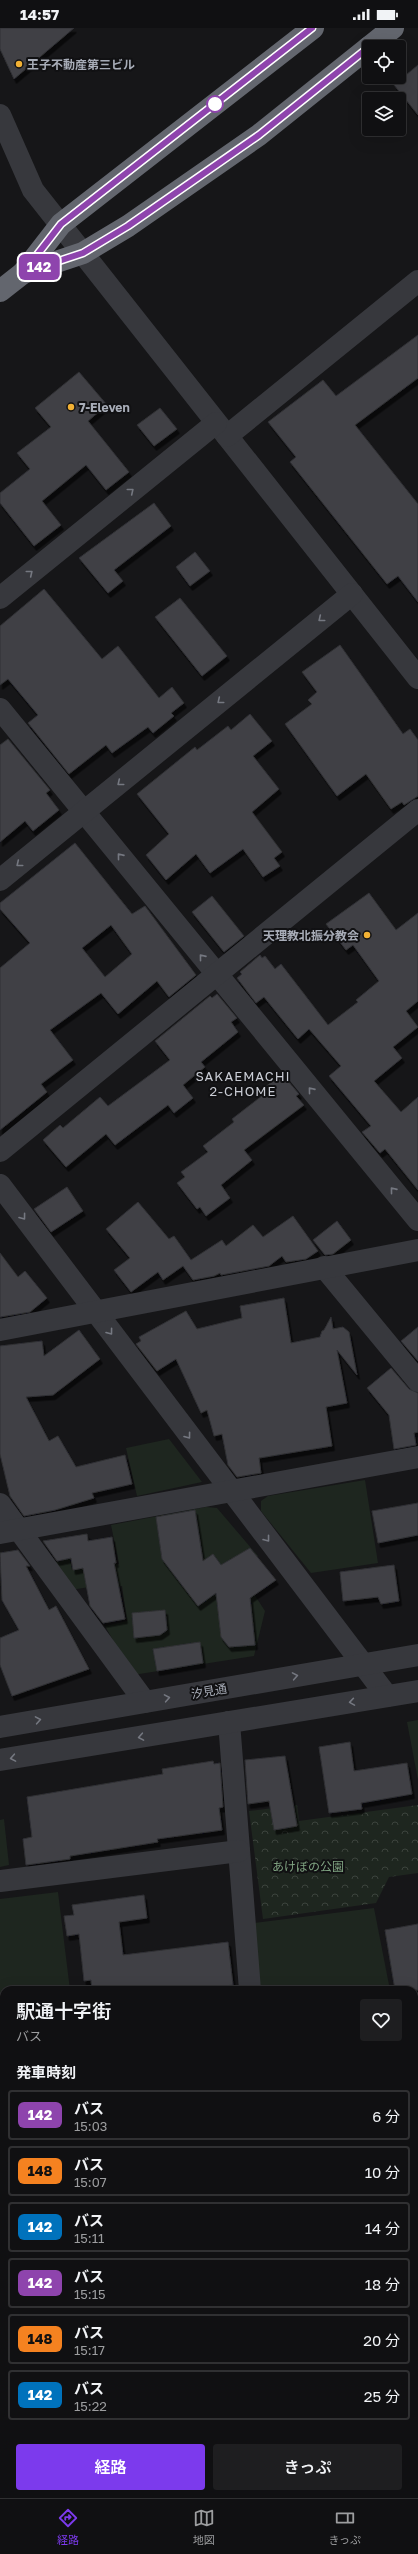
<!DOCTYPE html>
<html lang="ja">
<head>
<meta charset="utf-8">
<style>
  body { margin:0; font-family:"Golos Text","Noto Sans JP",sans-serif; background:#1e1e20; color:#f1f3f6; height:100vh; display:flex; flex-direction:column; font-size:15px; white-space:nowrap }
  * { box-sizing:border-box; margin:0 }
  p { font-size:13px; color:#9c9d9f }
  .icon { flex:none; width:22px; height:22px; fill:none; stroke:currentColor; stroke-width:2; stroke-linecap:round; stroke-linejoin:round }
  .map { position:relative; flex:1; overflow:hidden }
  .details { position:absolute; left:0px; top:1958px; width:418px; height:512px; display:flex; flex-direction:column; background:#101012; border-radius:12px 12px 0 0; box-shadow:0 4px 16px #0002,0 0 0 1px #303032 }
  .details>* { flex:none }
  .badge { padding:0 8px; border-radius:6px; font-size:14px; line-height:26px }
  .buttons { position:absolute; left:362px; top:12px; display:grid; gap:8px }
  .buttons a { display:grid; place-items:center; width:44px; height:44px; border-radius:4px; background:#101012; box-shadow:0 4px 16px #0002,0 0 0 1px #303032; font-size:20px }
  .map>.badge { position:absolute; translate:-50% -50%; box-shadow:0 0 0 2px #fff }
  h2 { padding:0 16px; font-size:15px; line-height:36px }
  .round { display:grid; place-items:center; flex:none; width:42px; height:42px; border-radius:4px; background:#1e1e20 }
  .headline { display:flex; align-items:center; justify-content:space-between; height:68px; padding:0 16px }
  h1 { font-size:19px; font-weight:600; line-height:30px }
  .primary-button { display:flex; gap:8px; margin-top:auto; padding:8px 16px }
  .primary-button a { flex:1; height:46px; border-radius:4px; background:#7c3aed; color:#fff; font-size:16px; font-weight:600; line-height:46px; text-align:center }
  .primary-button a+a { background:#1e1e20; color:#f1f3f6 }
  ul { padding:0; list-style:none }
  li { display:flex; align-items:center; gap:12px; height:50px; margin:0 8px 6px; padding:0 8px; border:2px solid #303032; border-radius:4px }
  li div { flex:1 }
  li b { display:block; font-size:15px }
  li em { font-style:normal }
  li .badge { min-width:44px; font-weight:700; text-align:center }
  .status { display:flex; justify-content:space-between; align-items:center; height:28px; padding:0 20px; background:#101012; direction:ltr }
  .status svg { height:11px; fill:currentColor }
  .tabs { display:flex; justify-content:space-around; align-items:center; height:56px; border-top:1px solid #303032; background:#101012; font-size:11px; color:#9c9d9f }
  .tabs a { display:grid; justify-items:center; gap:2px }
  .tabs .active { color:#7c3aed }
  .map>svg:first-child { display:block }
  .grass { fill:#1e261f }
  .park { fill:url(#park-crowns) }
  .building { fill:#404145; stroke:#303034; fill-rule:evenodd; filter:url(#shadow) }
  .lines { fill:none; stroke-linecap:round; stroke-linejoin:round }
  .minor { stroke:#37383d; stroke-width:22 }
  .highway { stroke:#63666e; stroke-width:22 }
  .oneway { stroke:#757881 }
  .line-casing { stroke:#fff; stroke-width:9 }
  .line { stroke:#8e44ad; stroke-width:6 }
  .poi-dot { fill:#f2b134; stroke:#111113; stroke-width:1.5 }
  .stop-dot { fill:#fff; stroke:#8e44ad; stroke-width:2 }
  .labels { text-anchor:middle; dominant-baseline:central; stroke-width:4; stroke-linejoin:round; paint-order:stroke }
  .poi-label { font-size:12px; font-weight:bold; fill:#a8adb8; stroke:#111113; text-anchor:start }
  .street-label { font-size:12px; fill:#a8adb8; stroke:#111113 }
  .park-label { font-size:12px; fill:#7fa381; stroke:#111113 }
  .neighbourhood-label { font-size:13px; letter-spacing:1px; fill:#c9ccd4; stroke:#111113 }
</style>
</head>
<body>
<div class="status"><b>14:57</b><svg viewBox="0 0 49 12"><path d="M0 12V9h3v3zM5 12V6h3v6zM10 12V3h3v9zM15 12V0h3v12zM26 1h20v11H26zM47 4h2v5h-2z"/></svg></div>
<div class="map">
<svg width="418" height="2470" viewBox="0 0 418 2470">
  <defs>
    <pattern id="park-crowns" width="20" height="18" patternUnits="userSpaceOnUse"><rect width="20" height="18" fill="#1e261f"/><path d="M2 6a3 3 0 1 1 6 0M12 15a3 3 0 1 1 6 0" fill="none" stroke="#3c433d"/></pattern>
    <filter id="shadow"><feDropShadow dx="2.5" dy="4.5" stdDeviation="0" flood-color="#0009"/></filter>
  </defs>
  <rect width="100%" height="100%" fill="#161618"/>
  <g class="grass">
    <polygon points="169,1411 202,1454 137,1468 126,1420"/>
    <polygon points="365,1452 378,1535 311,1545 261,1483 261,1473 268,1468"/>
    <polygon points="206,1479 217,1480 258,1528 238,1541 265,1583 254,1628 133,1647 105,1598 127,1593 122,1558 91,1563 90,1559 70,1562 48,1535 62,1533 60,1524 68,1523 72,1542 119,1536 111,1497"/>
    <polygon points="418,1692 418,1752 407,1694"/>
    <polygon points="4,1791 9,1837 0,1839 0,1792"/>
    <polygon points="58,1864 70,1962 4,1962 4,2046 0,2046 0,1871"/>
    <polygon points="374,1880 390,1962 259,1962 253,1895"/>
    <polygon points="414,2019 418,2019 418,2045 414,2046"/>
    <rect x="414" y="2055" width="4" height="81"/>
    <polygon points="414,2201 418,2201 418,2420 414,2421"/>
    <polygon points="4,2226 4,2345 0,2315 0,2227"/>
    <polygon points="20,2466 256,2466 249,2468 21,2470"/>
  </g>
  <polygon class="park" points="297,1777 299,1793 418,1777 418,1845 389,1849 376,1875 263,1891 249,1783"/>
  <g class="building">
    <polygon points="0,0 74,0 14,51 0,21"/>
    <polygon points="418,37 418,87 394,57"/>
    <polygon points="418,307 418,350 355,397 418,476 418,574 398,548 387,556 290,434 296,429 268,394 323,352 336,368"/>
    <polygon points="79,344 107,377 88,393 129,444 106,462 86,437 42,473 61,497 34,518 0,475 0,465 30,441 17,425 51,399 35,380"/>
    <polygon points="160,380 177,401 154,418 137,397"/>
    <polygon points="154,475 171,498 114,542 123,553 108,565 79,530"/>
    <polygon points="195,524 210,543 190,558 176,539"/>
    <polygon points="44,561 102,631 118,618 159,670 172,659 184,675 171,685 174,688 153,705 148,699 112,725 106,717 69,746 28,695 38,687 8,651 0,657 0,598"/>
    <polygon points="180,570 227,628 202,648 155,589"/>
    <polygon points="340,617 403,706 410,701 418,712 418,768 404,777 402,774 391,781 366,746 337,768 285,696 312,676 308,672 317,664 302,644"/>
    <polygon points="250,686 272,713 253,728 279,761 252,784 282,824 274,830 280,838 263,849 243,821 210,845 196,826 166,852 146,827 169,806 137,766 195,719 197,722 228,698 231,702"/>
    <polygon points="8,711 50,762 46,765 59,782 33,803 25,793 0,814 0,717"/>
    <path d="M75,815L132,886L145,878L196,947L169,969L157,953L118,986L101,965L50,1002L73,1032L41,1056L47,1064L0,1102V940L30,915L0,881V875ZM111,897L132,926L105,949L82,920Z"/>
    <polygon points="369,865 396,902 418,885 418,973 406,983 418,999 393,1019 402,1030 374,1053 401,1084 418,1069 418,1162 385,1121 380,1125 362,1104 371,1098 329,1048 341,1038 309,1001 298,1011 264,969 256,975 237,950 242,946 240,944 260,927 262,930 265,928 275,941 281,936 328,997 358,974 356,972 379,953 353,917 346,922 326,896"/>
    <polygon points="212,868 244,908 224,924 192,884"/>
    <polygon points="217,966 237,990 231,994 238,1004 201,1034 205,1039 183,1057 193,1070 174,1085 168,1077 115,1117 106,1106 66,1139 43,1112 60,1097 63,1100 100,1069 108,1078 170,1032 155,1013 210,968 212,970"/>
    <polygon points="282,1046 299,1066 296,1068 304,1077 244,1122 252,1132 221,1157 230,1170 206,1188 200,1179 197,1181 177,1155 185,1149 181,1144 208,1124 203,1118 234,1094 232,1091 267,1064 264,1060"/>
    <polygon points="67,1159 83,1183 51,1204 34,1181"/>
    <polygon points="138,1174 169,1211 174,1208 191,1232 222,1212 226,1218 253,1197 263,1209 293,1188 318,1223 306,1231 286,1234 282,1228 269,1238 221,1247 220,1245 214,1248 193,1252 183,1238 163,1252 158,1244 131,1264 114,1242 130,1230 106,1201"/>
    <polygon points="337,1193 351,1212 333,1226 325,1227 313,1212"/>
    <polygon points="0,1225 18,1249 25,1243 47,1270 30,1284 0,1289"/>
    <polygon points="284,1270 291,1315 320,1309 322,1303 324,1302 331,1289 333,1301 343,1299 349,1304 357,1347 337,1322 347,1375 326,1379 332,1418 259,1430 261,1445 237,1449 228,1437 222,1406 214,1408 207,1382 201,1385 176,1331 157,1343 136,1316 141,1313 139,1309 186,1283 197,1301 242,1290 240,1278"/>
    <polygon points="418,1299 418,1333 401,1313"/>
    <polygon points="79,1302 100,1331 53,1367 26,1369 49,1413 58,1408 76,1439 125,1427 132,1456 92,1465 94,1470 55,1482 24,1488 10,1468 0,1426 0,1318 42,1313 44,1328"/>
    <polygon points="391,1340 409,1361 418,1365 418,1404 414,1405 416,1417 394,1421 389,1387 367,1360"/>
    <polygon points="418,1475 418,1507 378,1515 372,1483"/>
    <polygon points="195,1482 203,1533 213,1526 221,1537 250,1520 276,1552 250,1570 255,1617 229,1619 221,1609 216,1565 198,1578 162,1531 156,1489"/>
    <polygon points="87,1506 88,1513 112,1509 116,1535 114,1535 125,1591 103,1595 90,1578 83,1540 73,1542 71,1530 57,1533 43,1513"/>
    <polygon points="18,1522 30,1538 26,1538 49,1582 56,1578 89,1641 12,1668 0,1637 0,1610 19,1602 2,1572 0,1525"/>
    <polygon points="394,1537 399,1573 381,1576 378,1569 343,1573 340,1544"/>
    <polygon points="165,1582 167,1602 160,1607 134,1610 132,1585"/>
    <polygon points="200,1614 203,1635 157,1643 153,1621"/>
    <polygon points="350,1714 354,1743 407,1735 412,1766 361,1775 362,1781 329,1785 319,1719"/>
    <polygon points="285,1728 297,1798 274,1802 269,1773 248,1776 245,1732"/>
    <polygon points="213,1733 214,1736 220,1735 223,1779 219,1780 222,1802 157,1811 158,1814 70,1828 70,1831 26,1837 23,1811 32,1809 27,1769 163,1746 162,1741"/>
    <polygon points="144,1867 147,1890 119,1894 123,1927 228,1914 233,1957 188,1962 92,1962 91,1952 84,1953 79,1906 67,1908 64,1888 74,1887 72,1877"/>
    <polygon points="418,1896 418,1962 395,1962 385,1902"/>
  </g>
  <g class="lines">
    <g class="minor">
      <polyline points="0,87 33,162 418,650"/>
      <polyline points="227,408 418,253"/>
      <polyline points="0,570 216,395"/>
      <polyline points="0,681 418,1192"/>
      <polyline points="0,852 352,566"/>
      <polyline points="0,1123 418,782"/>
      <polyline points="0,1157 387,1668"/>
      <polyline points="324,1239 418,1353"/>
      <polyline points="0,1302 418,1222"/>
      <polyline points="0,1476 145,1674"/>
      <polyline points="0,1505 418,1429"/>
      <polyline points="229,1694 250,1962"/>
      <polyline points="0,1699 418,1627"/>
      <polyline points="0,1732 418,1663"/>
      <polyline points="0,1853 239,1823"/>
      <polyline points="0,2055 4,2054"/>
      <polyline points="414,2147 418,2147"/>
      <polyline points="0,2204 4,2204"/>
      <polyline points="0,2394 4,2425"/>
    </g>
    <g class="highway">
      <polyline points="369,19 393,0"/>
      <polyline points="23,245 83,225 128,198 259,107 369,19"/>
      <polyline points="0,263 23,245 61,196 313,0"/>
    </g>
  </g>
  <defs><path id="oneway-chevron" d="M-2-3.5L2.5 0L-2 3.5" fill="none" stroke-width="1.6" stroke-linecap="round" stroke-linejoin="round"/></defs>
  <g class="oneway">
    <use href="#oneway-chevron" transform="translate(131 463) rotate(-39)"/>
    <use href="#oneway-chevron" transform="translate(30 545) rotate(-39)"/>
    <use href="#oneway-chevron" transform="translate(321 591) rotate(141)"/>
    <use href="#oneway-chevron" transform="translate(220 673) rotate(141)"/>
    <use href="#oneway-chevron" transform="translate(120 755) rotate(141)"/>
    <use href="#oneway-chevron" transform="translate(120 828) rotate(-129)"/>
    <use href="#oneway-chevron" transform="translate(19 836) rotate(141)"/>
    <use href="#oneway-chevron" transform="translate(202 929) rotate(-129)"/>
    <use href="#oneway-chevron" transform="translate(311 1062) rotate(-129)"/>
    <use href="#oneway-chevron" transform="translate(393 1162) rotate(-129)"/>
    <use href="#oneway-chevron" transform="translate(23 1189) rotate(53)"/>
    <use href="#oneway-chevron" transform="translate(110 1304) rotate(53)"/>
    <use href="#oneway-chevron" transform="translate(188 1408) rotate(53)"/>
    <use href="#oneway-chevron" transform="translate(267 1511) rotate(52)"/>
    <use href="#oneway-chevron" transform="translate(295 1648) rotate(-10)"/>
    <use href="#oneway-chevron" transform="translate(167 1670) rotate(-10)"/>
    <use href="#oneway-chevron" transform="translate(352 1674) rotate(171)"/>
    <use href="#oneway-chevron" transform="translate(38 1692) rotate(-10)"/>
    <use href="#oneway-chevron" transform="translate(141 1709) rotate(170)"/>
    <use href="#oneway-chevron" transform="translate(13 1730) rotate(170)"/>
  </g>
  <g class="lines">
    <g class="line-casing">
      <polyline id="line" points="312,0 61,196 23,245 83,225 128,198 259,107 369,19"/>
    </g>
    <use href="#line" class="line"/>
  </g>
  <g class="poi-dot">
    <circle cx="19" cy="36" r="4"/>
    <circle cx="71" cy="379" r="4"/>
    <circle cx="367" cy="907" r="4"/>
  </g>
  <circle class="stop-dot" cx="215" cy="76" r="8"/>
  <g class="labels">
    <g class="poi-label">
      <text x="27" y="36">王子不動産第三ビル</text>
      <text x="79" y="379">7-Eleven</text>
      <text x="359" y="907" text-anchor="end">天理教北振分教会</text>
    </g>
    <g class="street-label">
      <text transform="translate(209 1663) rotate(-10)">汐見通</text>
    </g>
    <g class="park-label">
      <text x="308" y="1838">あけぼの公園</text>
    </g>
    <g class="neighbourhood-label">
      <text x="243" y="1048">SAKAEMACHI<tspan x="243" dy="15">2-CHOME</tspan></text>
    </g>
  </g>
</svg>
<div class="buttons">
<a><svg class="icon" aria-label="locate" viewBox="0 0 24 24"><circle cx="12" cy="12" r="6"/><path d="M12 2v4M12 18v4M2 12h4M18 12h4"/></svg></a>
<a><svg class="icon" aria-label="layers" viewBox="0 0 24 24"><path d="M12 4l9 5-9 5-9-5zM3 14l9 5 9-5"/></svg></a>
</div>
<b class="badge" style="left:39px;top:239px;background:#8e44ad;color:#fff">142</b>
<section class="details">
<div class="headline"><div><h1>駅通十字街</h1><p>バス</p></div><a class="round"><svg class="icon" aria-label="heart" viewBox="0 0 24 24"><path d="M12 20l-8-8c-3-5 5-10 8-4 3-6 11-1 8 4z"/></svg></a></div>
<h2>発車時刻</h2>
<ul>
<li><span class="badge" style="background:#8e44ad;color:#fff">142</span><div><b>バス</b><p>15:03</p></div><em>6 分</em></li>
<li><span class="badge" style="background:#f58220;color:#111">148</span><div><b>バス</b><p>15:07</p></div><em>10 分</em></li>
<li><span class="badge" style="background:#0072bc;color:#fff">142</span><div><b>バス</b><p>15:11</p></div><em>14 分</em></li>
<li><span class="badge" style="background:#8e44ad;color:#fff">142</span><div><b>バス</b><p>15:15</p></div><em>18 分</em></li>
<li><span class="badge" style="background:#f58220;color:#111">148</span><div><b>バス</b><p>15:17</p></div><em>20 分</em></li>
<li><span class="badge" style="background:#0072bc;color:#fff">142</span><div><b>バス</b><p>15:22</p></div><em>25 分</em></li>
</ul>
<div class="primary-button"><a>経路</a><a>きっぷ</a></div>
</section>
</div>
<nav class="tabs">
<a class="active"><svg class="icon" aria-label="directions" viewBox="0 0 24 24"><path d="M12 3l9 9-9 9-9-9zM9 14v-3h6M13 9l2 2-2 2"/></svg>経路</a>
<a><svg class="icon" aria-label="map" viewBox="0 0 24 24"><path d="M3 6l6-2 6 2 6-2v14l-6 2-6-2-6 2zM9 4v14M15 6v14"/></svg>地図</a>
<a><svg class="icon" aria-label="tickets" viewBox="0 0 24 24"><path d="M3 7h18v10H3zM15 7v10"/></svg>きっぷ</a>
</nav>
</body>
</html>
